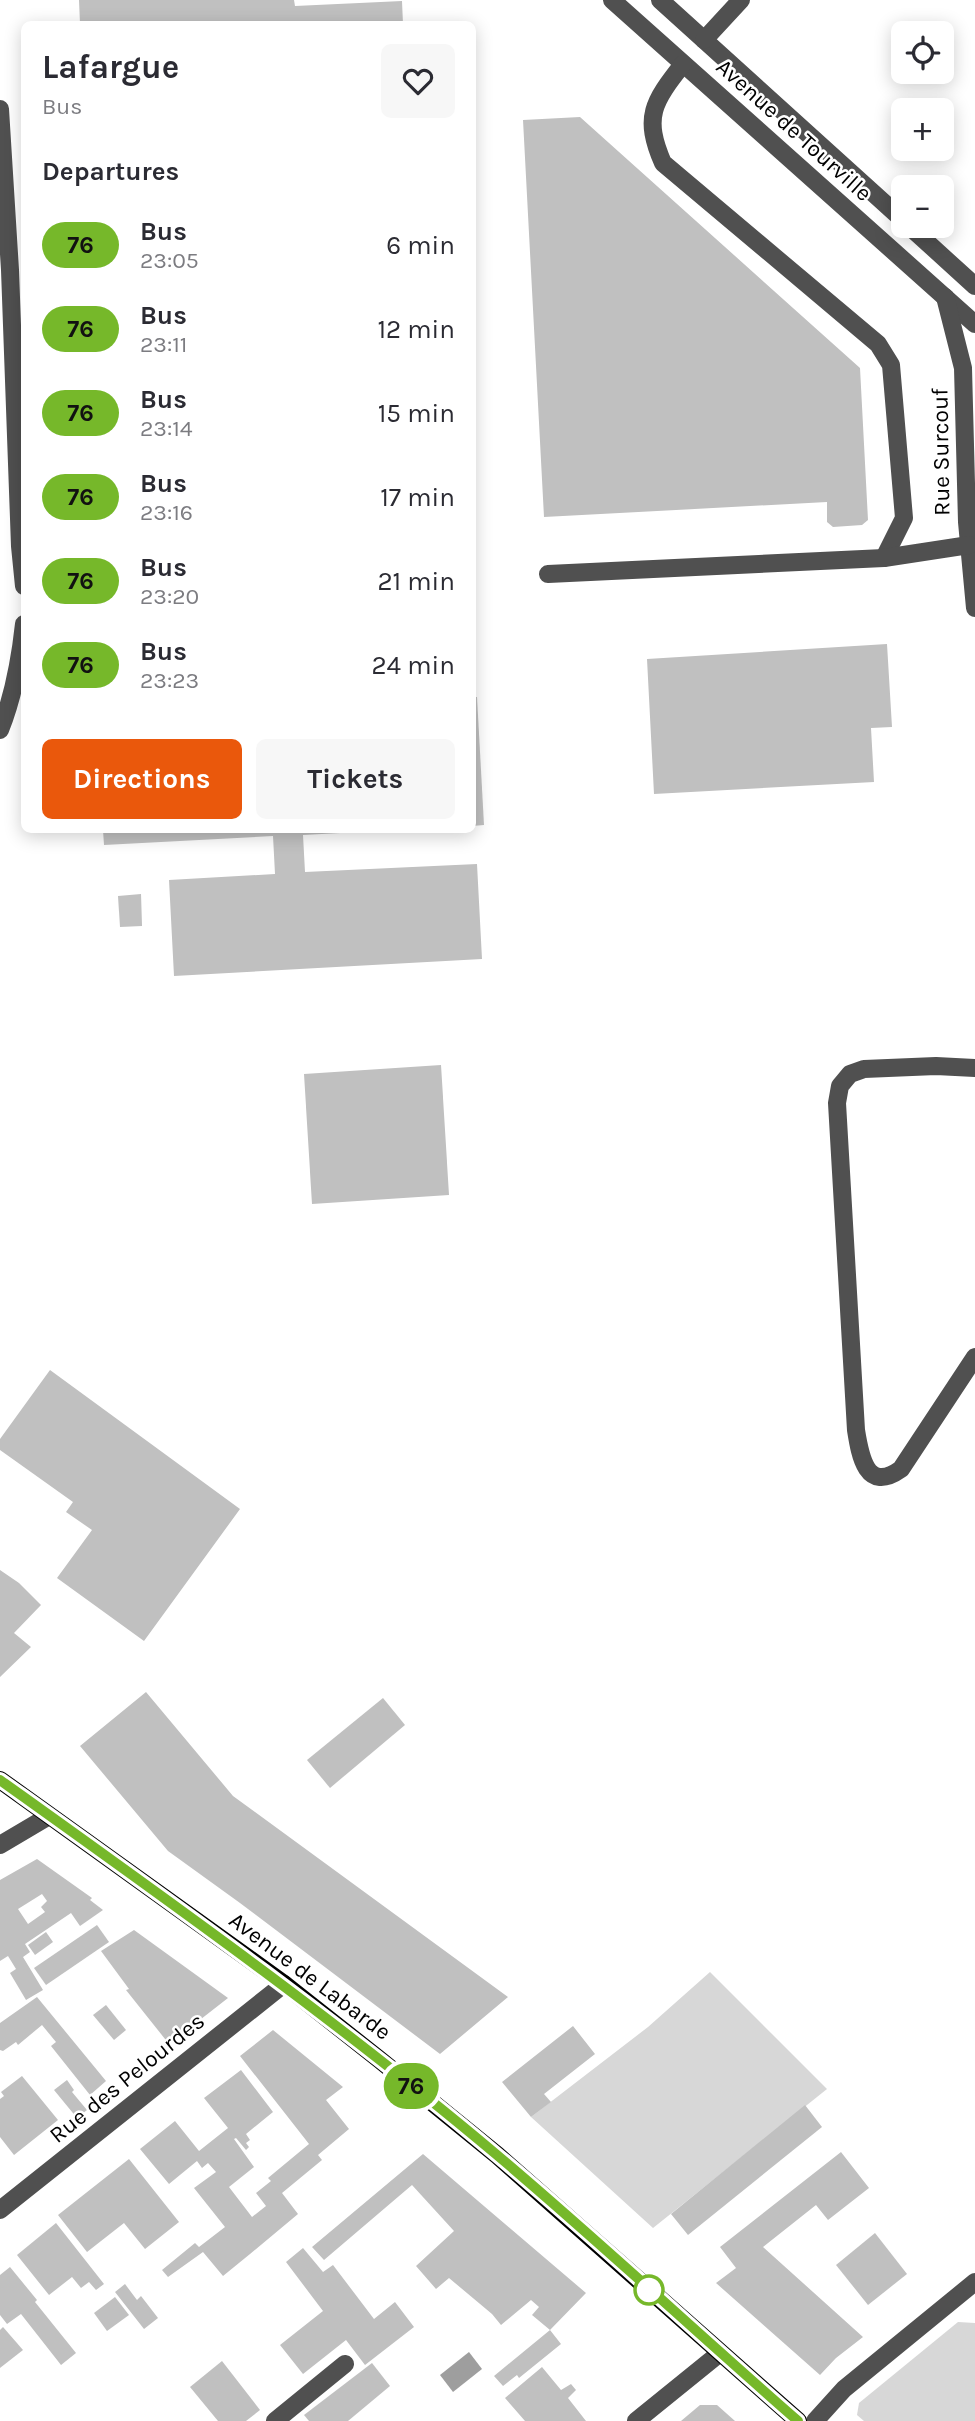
<!DOCTYPE html>
<html lang="en">
<head>
<meta charset="utf-8">
<style>
  body { margin:0; font-family:Karla,sans-serif; background:#f7f7f7; color:#2b2b33; height:100vh; display:flex; flex-direction:column; font-size:26px; white-space:nowrap }
  * { box-sizing:border-box; margin:0 }
  p { font-size:23px; color:#7c7c81 }
  .icon { flex:none; width:38px; height:38px; fill:none; stroke:currentColor; stroke-width:2; stroke-linecap:round; stroke-linejoin:round }
  .map { position:relative; flex:1; overflow:hidden }
  .sheet { position:absolute; left:21px; top:21px; width:455px; height:812px; display:flex; flex-direction:column; background:#fff; border-radius:10px; box-shadow:0 4px 18px #0003 }
  .sheet>* { flex:none }
  .badge { padding:0 14px; border-radius:23px; font-size:24px; line-height:46px }
  .buttons { position:absolute; left:891px; top:21px; display:grid; gap:14px }
  .buttons a { display:grid; place-items:center; width:63px; height:63px; border-radius:10px; background:#fff; box-shadow:0 4px 18px #0003; font-size:35px }
  .map>.badge { position:absolute; translate:-50% -50%; box-shadow:0 0 0 4px #fff }
  h2 { padding:0 21px; font-size:26px; line-height:63px }
  .round { display:grid; place-items:center; flex:none; width:74px; height:74px; border-radius:10px; background:#f7f7f7 }
  .overview { display:flex; align-items:center; justify-content:space-between; height:119px; padding:0 21px }
  h1 { font-size:33px; font-weight:700; line-height:52px }
  .primary-button { display:flex; gap:14px; margin-top:auto; padding:14px 21px }
  .primary-button a { flex:1; height:80px; border-radius:10px; background:#ea580c; color:#fff; font-size:28px; font-weight:700; line-height:80px; text-align:center }
  .primary-button a+a { background:#f7f7f7; color:#2b2b33 }
  ul { padding:0; list-style:none }
  li { display:flex; align-items:center; gap:21px; height:84px; padding:0 21px }
  li div { flex:1 }
  li b { display:block; font-size:26px }
  li em { font-style:normal }
  li .badge { min-width:77px; font-weight:700; text-align:center }
  .map>svg:first-child { display:block }
  .green { fill:#d7d7d7 }
  .water { fill:#9e9e9e }
  .building { fill:#c0c0c0; fill-rule:evenodd }
  .lines { fill:none; stroke-linecap:round; stroke-linejoin:round }
  .minor { stroke:#505050; stroke-width:18 }
  .major { stroke:#000; stroke-width:18 }
  .line-casing { stroke:#fff; stroke-width:16 }
  .line { stroke:#76b82a; stroke-width:10 }
  .stop-dot { fill:#fff; stroke:#76b82a; stroke-width:3.5 }
  .labels { text-anchor:middle; dominant-baseline:central; stroke-width:5; stroke-linejoin:round; paint-order:stroke }
  .street-label { font-size:23px; fill:#000; stroke:#fff }
</style>
</head>
<body>
<div class="map">
<svg width="975" height="2421" viewBox="0 0 975 2421">
  <rect width="100%" height="100%" fill="#fff"/>
  <g class="green">
    <polygon points="710,1972 827,2089 653,2228 531,2117 648,2027"/>
    <polygon points="958,2322 975,2323 975,2421 864,2421 857,2415 859,2403"/>
  </g>
  <polygon class="water" points="469,2352 482,2369 453,2392 440,2375"/>
  <g class="building">
    <polygon points="79,0 294,0 295,6 402,1 403,24 80,24"/>
    <polygon points="580,117 860,368 868,520 862,525 833,527 827,522 827,502 544,517 523,120"/>
    <polygon points="887,644 892,727 871,728 874,782 654,794 647,659"/>
    <polygon points="472,697 477,697 484,825 472,826"/>
    <polygon points="103,830 359,830 359,832 303,835 305,872 477,864 482,959 174,976 169,880 275,874 273,836 104,845"/>
    <polygon points="141,894 142,926 120,927 118,896"/>
    <polygon points="441,1065 449,1195 312,1204 304,1074"/>
    <polygon points="50,1370 240,1509 144,1641 57,1578 92,1530 66,1512 73,1502 0,1450 0,1439"/>
    <polygon points="0,1570 19,1583 41,1605 14,1633 31,1647 0,1677"/>
    <polygon points="146,1692 233,1796 508,1997 440,2054 240,1903 168,1851 80,1746"/>
    <polygon points="383,1698 405,1725 330,1788 307,1760"/>
    <path d="M37,1859L92,1898L90,1900L103,1910L80,1926L71,1913L25,1944L30,1952L23,1957L43,1990L26,2000L10,1973L16,1969L8,1956L0,1961V1880ZM42,1894L47,1901L41,1907L45,1912L28,1924L18,1909Z"/>
    <polygon points="97,1925 109,1942 46,1985 34,1968"/>
    <polygon points="134,1930 228,1998 169,2044 126,1990 129,1989 101,1951"/>
    <polygon points="46,1932 53,1942 35,1955 28,1945"/>
    <polygon points="37,1997 106,2081 90,2095 51,2046 56,2042 42,2025 18,2045 16,2042 3,2051 0,2050 0,2023"/>
    <polygon points="106,2005 126,2030 114,2040 93,2015"/>
    <polygon points="573,2026 595,2054 544,2094 551,2102 531,2117 502,2082"/>
    <polygon points="273,2030 343,2087 326,2100 349,2129 318,2155 322,2160 282,2193 298,2214 250,2254 223,2276 203,2252 168,2277 162,2270 195,2243 199,2247 225,2227 194,2188 216,2172 208,2163 202,2168 197,2161 169,2184 140,2149 175,2121 199,2151 228,2128 204,2098 241,2070 273,2112 246,2134 250,2140 246,2143 249,2147 246,2150 236,2138 234,2139 254,2167 229,2187 252,2217 266,2206 256,2193 271,2181 268,2178 309,2144 240,2056"/>
    <polygon points="22,2076 58,2120 14,2155 0,2137 0,2099 4,2096 1,2092"/>
    <polygon points="67,2080 74,2090 72,2092 87,2110 77,2118 54,2090"/>
    <polygon points="805,2105 822,2127 688,2235 671,2214"/>
    <polygon points="841,2152 869,2188 828,2220 816,2205 763,2247 863,2337 836,2358 820,2375 716,2283 736,2268 720,2247"/>
    <polygon points="423,2154 586,2293 550,2330 532,2315 539,2307 531,2300 501,2325 492,2314 449,2278 436,2289 416,2266 454,2231 412,2185 324,2260 312,2247"/>
    <polygon points="129,2159 179,2222 145,2249 124,2223 87,2252 58,2215"/>
    <polygon points="56,2223 104,2284 96,2290 89,2282 81,2288 72,2277 49,2295 17,2255"/>
    <polygon points="875,2233 907,2274 868,2305 836,2265"/>
    <polygon points="303,2248 323,2272 333,2265 374,2319 395,2302 414,2327 365,2365 346,2340 303,2374 280,2345 323,2311 286,2262"/>
    <polygon points="10,2267 37,2300 35,2302 76,2353 61,2365 21,2314 7,2324 0,2315 0,2275"/>
    <polygon points="125,2284 137,2300 141,2296 158,2318 144,2329 115,2292"/>
    <polygon points="115,2297 129,2315 107,2331 94,2313"/>
    <polygon points="3,2327 23,2350 0,2368 0,2330"/>
    <polygon points="550,2330 561,2344 519,2378 517,2375 503,2386 494,2376"/>
    <polygon points="222,2361 260,2410 246,2421 218,2421 190,2387"/>
    <polygon points="372,2363 390,2386 348,2421 309,2421 304,2415"/>
    <polygon points="542,2367 561,2390 571,2384 576,2390 568,2398 586,2421 525,2421 505,2398"/>
    <polygon points="700,2405 717,2405 735,2421 681,2421"/>
  </g>
  <g class="lines">
    <g class="minor">
      <polyline points="612,0 975,324"/>
      <polyline points="660,0 903,220"/>
      <polyline points="704,40 741,0"/>
      <path d="M683,64C653,102 643,117 663,163L878,344L891,365L904,518L884,558"/>
      <polyline points="0,109 10,270 20,546 24,586"/>
      <polyline points="909,226 975,286"/>
      <polyline points="945,297 963,368 967,522 975,608"/>
      <polyline points="548,574 884,558 969,545"/>
      <path d="M0,730C14,695 20,661 24,624"/>
      <path d="M975,1068L936,1066L864,1069L850,1074L840,1086L837,1103L856,1430C860,1455 866,1494 901,1469L975,1357"/>
      <polyline points="0,1845 49,1816"/>
      <polyline points="0,2210 284,1984"/>
      <polyline points="275,2421 345,2364"/>
      <polyline points="636,2421 720,2353"/>
      <polyline points="815,2421 844,2389 975,2282"/>
    </g>
    <polyline class="major" points="0,1780 284,1984 380,2060 497,2155 798,2421"/>
  </g>
  <g class="lines">
    <g class="line-casing">
      <path id="line" d="M0,1780C169,1901 338,2021 497,2155C599,2241 697,2333 798,2421"/>
    </g>
    <use href="#line" class="line"/>
  </g>
  <circle class="stop-dot" cx="649" cy="2290" r="14"/>
  <g class="labels">
    <g class="street-label">
      <text transform="translate(794 130) rotate(42)">Avenue de Tourville</text>
      <text transform="translate(941 452) rotate(-91)">Rue Surcouf</text>
      <text transform="translate(310 1976) rotate(37)">Avenue de Labarde</text>
      <text transform="translate(127 2078) rotate(-39)">Rue des Pelourdes</text>
    </g>
  </g>
</svg>
<div class="buttons">
<a><svg class="icon" aria-label="locate" viewBox="0 0 24 24"><circle cx="12" cy="12" r="6"/><path d="M12 2v4M12 18v4M2 12h4M18 12h4"/></svg></a>
<a>+</a>
<a>−</a>
</div>
<b class="badge" style="left:411px;top:2086px;background:#76b82a;color:#111">76</b>
<section class="sheet">
<div class="overview"><div><h1>Lafargue</h1><p>Bus</p></div><a class="round"><svg class="icon" aria-label="heart" viewBox="0 0 24 24"><path d="M12 20l-8-8c-3-5 5-10 8-4 3-6 11-1 8 4z"/></svg></a></div>
<h2>Departures</h2>
<ul>
<li><span class="badge" style="background:#76b82a;color:#111">76</span><div><b>Bus</b><p>23:05</p></div><em>6 min</em></li>
<li><span class="badge" style="background:#76b82a;color:#111">76</span><div><b>Bus</b><p>23:11</p></div><em>12 min</em></li>
<li><span class="badge" style="background:#76b82a;color:#111">76</span><div><b>Bus</b><p>23:14</p></div><em>15 min</em></li>
<li><span class="badge" style="background:#76b82a;color:#111">76</span><div><b>Bus</b><p>23:16</p></div><em>17 min</em></li>
<li><span class="badge" style="background:#76b82a;color:#111">76</span><div><b>Bus</b><p>23:20</p></div><em>21 min</em></li>
<li><span class="badge" style="background:#76b82a;color:#111">76</span><div><b>Bus</b><p>23:23</p></div><em>24 min</em></li>
</ul>
<div class="primary-button"><a>Directions</a><a>Tickets</a></div>
</section>
</div>
</body>
</html>
